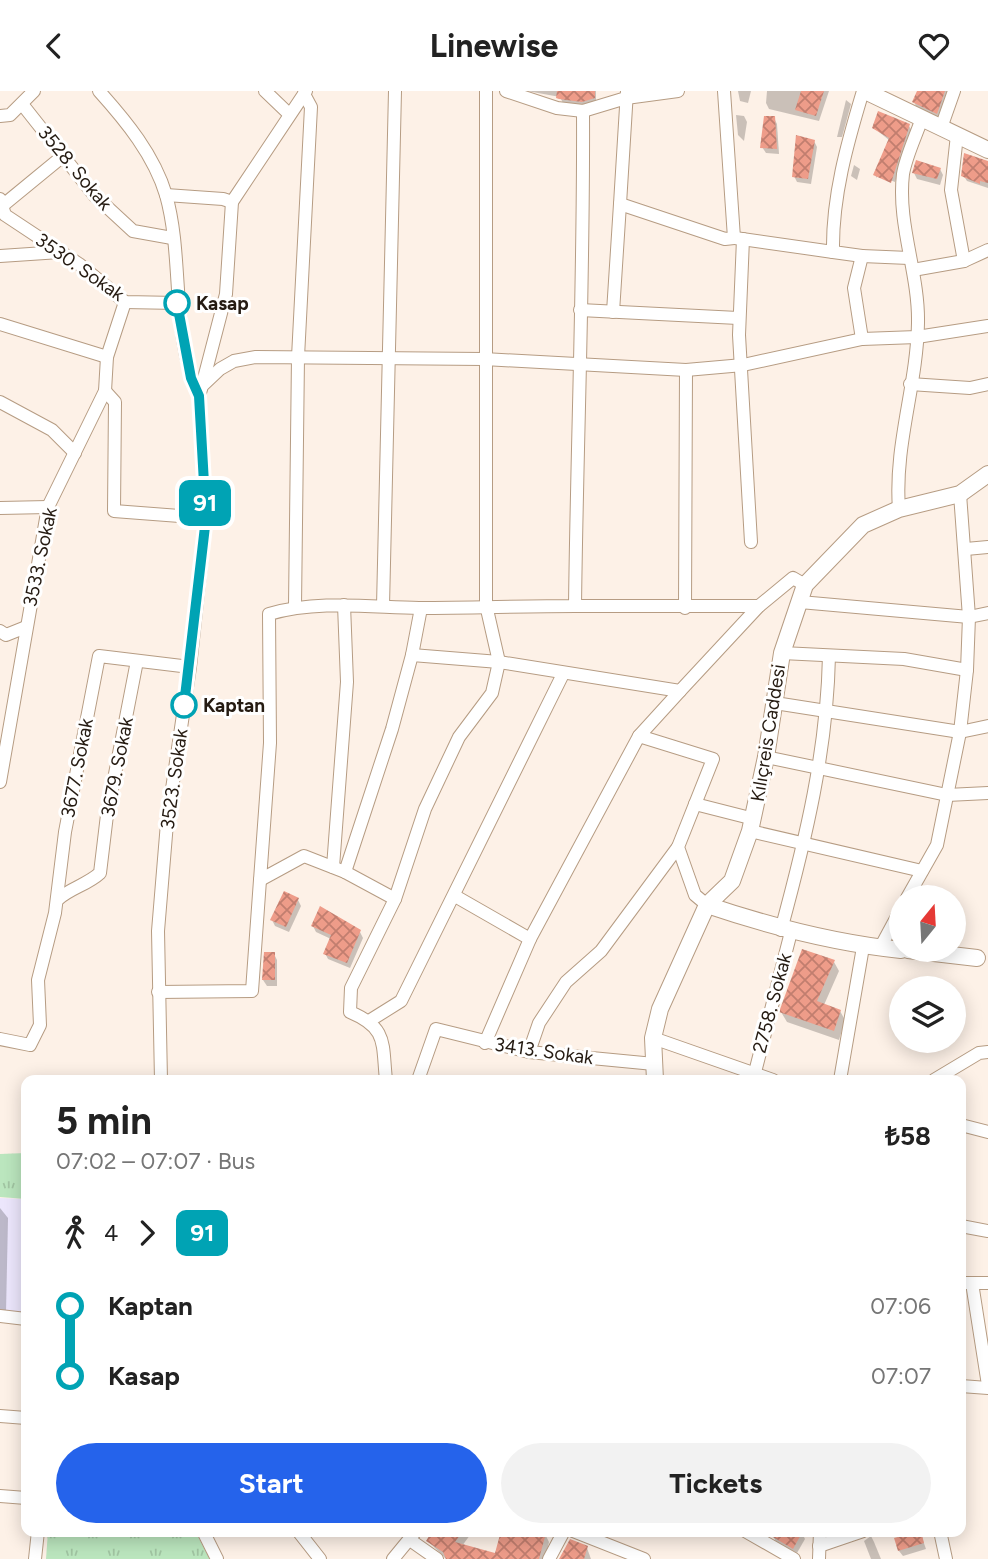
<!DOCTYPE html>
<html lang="en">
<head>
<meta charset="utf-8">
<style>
  body { margin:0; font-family:Figtree,sans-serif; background:#f2f2f2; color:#222; height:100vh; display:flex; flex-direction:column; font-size:26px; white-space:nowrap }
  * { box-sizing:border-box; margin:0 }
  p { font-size:23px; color:#767676 }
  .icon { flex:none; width:38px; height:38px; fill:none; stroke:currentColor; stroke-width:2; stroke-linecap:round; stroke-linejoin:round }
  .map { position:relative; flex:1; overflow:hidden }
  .sheet { position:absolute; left:21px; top:984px; width:945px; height:462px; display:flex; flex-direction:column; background:#fff; border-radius:14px; box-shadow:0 4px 18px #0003 }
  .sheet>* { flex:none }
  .badge { padding:0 14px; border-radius:10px; font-size:24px; line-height:46px }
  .needle { width:46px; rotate:18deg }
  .controls { position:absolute; left:889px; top:794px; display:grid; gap:14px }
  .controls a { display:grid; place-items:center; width:77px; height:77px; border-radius:50%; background:#fff; box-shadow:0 4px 18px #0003; font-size:35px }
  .map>.badge { position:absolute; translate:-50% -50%; box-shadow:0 0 0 4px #fff }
  .legs { display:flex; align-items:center; gap:10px; height:77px; padding:0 35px; font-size:23px }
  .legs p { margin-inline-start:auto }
  .headline { display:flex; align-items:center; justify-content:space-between; height:119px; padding:0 35px }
  h1 { font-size:38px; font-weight:700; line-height:52px }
  .primary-button { display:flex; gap:14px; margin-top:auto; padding:14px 35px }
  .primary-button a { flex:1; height:80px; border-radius:42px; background:#2563eb; color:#fff; font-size:28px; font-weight:700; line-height:80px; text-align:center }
  .primary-button a+a { background:#f2f2f2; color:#222 }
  ul { padding:0 35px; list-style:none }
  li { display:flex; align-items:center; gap:24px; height:70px; font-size:26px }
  li i { display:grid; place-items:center; width:10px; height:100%; margin:0 9px; background:currentColor }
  li i::after { content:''; width:18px; height:18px; margin:-9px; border:5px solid; border-radius:50%; background:#fff }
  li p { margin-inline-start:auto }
  li:first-child i { background:linear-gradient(#0000 50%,currentColor 0) }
  li:last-child i { background:linear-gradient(currentColor 50%,#0000 0) }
  header { display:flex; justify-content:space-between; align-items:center; height:91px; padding:0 35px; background:#fff; font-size:32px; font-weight:700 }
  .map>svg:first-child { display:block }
  .education { fill:#ece6fc }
  .grass { fill:url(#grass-tufts) }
  .shadow { fill:#0003 }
  .building { fill:url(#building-cross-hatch) }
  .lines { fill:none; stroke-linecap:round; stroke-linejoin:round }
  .minor-casing { stroke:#b69c83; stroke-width:14 }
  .tertiary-casing { stroke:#b69c83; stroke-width:18 }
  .minor { stroke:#fff; stroke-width:12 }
  .tertiary { stroke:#fff; stroke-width:16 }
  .line-1-casing { stroke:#fff; stroke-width:16 }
  .line-1 { stroke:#00a3b4; stroke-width:10 }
  .stop-1-dot { fill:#fff; stroke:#00a3b4; stroke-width:3.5 }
  .labels { text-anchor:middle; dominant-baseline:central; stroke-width:6; stroke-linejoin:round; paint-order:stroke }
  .street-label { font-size:19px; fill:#251b12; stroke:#fff }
  .stop-label { font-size:19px; font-weight:bold; fill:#251b12; stroke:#fff; text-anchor:start }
</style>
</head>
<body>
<header><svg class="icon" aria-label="back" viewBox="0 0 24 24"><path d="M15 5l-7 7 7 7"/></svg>Linewise<svg class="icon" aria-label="heart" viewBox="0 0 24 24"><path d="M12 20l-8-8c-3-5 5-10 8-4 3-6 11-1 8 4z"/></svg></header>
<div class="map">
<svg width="988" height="1468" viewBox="0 0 988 1468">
  <defs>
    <pattern id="grass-tufts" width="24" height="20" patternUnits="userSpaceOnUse" patternTransform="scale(1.75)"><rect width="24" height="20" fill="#bbe6be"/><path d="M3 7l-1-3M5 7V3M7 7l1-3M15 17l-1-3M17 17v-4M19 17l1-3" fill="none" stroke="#a1c5a2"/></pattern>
    <pattern id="building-cross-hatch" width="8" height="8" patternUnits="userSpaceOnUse" patternTransform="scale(1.75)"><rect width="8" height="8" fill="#ee9c89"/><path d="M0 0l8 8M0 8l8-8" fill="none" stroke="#c17e6f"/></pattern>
  </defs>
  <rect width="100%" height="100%" fill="#fdf1e7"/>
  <polygon class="education" points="0,1107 26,1108 26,1225 0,1222"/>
  <g class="grass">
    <polygon points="26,1062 26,1108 0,1106 0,1063"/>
    <polygon points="48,1440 195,1440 210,1468 46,1468"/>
  </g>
  <g class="shadow">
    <polygon points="527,0 596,0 596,11 585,14 563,12 560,6"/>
    <polygon points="738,0 751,0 748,12 740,10"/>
    <polygon points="767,0 829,0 819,30 769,18 766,12"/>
    <polygon points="919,0 952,0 940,28 917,17 914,11"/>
    <polygon points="846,9 851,13 842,46 837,46"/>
    <polygon points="736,24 744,25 747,31 744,50 738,44"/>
    <polygon points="774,27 777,33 779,63 766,62 762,56"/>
    <polygon points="909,35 912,40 895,91 877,84 877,87 875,84 889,49 874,37"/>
    <polygon points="814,50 817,56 811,93 797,91 794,85"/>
    <polygon points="988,71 988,97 967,90 963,84"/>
    <polygon points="854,74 860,78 857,89 851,85"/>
    <polygon points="940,78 943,84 940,94 917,88 914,82"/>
    <polygon points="298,809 301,815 289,841 275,835 272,829"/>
    <polygon points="313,835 360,841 363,847 350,877 328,868 325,862 331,848 316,841"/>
    <polygon points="274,863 277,869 277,895 267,895 263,889"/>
    <polygon points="834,871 839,880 824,914 840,920 845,929 839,949 787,931 781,921"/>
    <polygon points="0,1117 8,1127 6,1222 0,1222"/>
    <polygon points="439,1440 473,1440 462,1455 497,1464 501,1446 482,1440 504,1440 521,1445 522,1440 532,1440 545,1443 549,1451 545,1468 446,1468 428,1450"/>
    <polygon points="920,1441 926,1458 903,1465 899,1460"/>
    <polygon points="802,1442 805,1448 797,1462 776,1451 773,1445"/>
    <polygon points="871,1445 874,1451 881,1468 871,1468 864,1450"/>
    <polygon points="587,1457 591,1468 563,1468"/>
  </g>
  <g class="building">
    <polygon points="557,0 595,0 595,7 582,11 559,8 556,7"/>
    <polygon points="801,0 824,0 816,25 795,19"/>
    <polygon points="917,0 945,0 937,23 912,11"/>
    <polygon points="878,20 910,33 891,92 873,84 889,47 872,37"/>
    <polygon points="764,25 775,25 777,58 760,57"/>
    <polygon points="796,44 815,49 808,88 792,86"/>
    <polygon points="964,62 988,70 988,92 980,90 980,93 961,85"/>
    <polygon points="916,69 941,77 937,88 912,82"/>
    <polygon points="284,800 299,807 286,836 270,829"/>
    <polygon points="320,815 361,839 347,872 323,863 331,844 311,835"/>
    <polygon points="802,858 835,869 817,910 841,919 834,940 779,921"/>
    <polygon points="264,861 275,861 275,889 262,889"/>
    <polygon points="432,1440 463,1440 455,1451 495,1462 501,1440 546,1442 539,1468 446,1468 443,1461 426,1450"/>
    <polygon points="763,1440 803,1440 793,1458"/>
    <polygon points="921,1440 924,1452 898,1460 894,1447"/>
    <polygon points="570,1448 588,1455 584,1468 559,1468"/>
  </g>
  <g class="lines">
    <g class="minor-casing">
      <g id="minor">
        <path d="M99,0C126,30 154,64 166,104C184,168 170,241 199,305"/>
        <polyline points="265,0 289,23"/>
        <polyline points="506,0 557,17 583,20 626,7 678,0"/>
        <polyline points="627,0 620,113 725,148 734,147 724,0"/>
        <polyline points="22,13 94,104 133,140 172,147"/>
        <polyline points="0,25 10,24 34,0"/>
        <polyline points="941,37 954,0"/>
        <polyline points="957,44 951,99 964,170"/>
        <polyline points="166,104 223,108 232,111"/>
        <polyline points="0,108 5,124 79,173 125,211 177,212"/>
        <polyline points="2,115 63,65"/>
        <polyline points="735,147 833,161"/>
        <polyline points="743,148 739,244 751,451"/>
        <polyline points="0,165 60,161"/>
        <path d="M862,165L833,161C832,106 847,53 863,0"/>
        <polyline points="913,179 964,170 988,159"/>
        <polyline points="580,219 738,227"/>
        <polyline points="613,221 620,113"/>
        <polyline points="0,233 107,266"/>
        <polyline points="862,248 854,197 862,165 909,167"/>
        <polyline points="910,293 970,297 988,293"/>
        <polyline points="202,295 226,203 232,111 306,0"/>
        <polyline points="105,300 115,311 114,420 206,427"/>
        <polyline points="0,311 52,339 75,362"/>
        <polyline points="0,417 48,416"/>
        <path d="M899,418C894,354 917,295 918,232C919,182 897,133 903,83C906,65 916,45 922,27"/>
        <polyline points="966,458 988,456"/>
        <polyline points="800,511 969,526 988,522"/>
        <polyline points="295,515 298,266 311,16 304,3"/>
        <polyline points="383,515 395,0"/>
        <polyline points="575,515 759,515"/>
        <polyline points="685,517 686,279"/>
        <polyline points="0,540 6,544 26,536"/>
        <polyline points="782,562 904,568 967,579"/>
        <polyline points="412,564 421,517"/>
        <polyline points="775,612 960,641 988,635"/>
        <polyline points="639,645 713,668 678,756 695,804 707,814"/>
        <polyline points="766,666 947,704 988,702"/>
        <polyline points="0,691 48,416 105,300 107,266 125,211"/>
        <polyline points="695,713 754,728"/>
        <polyline points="750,740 922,780"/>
        <polyline points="333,776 347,591 344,514"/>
        <polyline points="345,781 392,638 412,564 499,571 680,600 759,515 793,487 805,494"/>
        <polyline points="455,805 530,848"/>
        <polyline points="907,807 937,754 960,641 967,579 969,526 960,403"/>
        <path d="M395,808L345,781L304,765L260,789L270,652L269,523C318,509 368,516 419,517C471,517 523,515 575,515C577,350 584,185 583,20"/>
        <path d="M57,809C70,797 87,794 100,782L107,724L137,570"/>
        <path d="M781,839C806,747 827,660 829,565"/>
        <polyline points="880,857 901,818"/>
        <polyline points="158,901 252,900 260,789"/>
        <polyline points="369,930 401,910 563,583"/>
        <polyline points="653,947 773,989"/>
        <polyline points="0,948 30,954 40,934 38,889 55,822 65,741 99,565 190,576"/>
        <polyline points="485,952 530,848 639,645 680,600"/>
        <polyline points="529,961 539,932 566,891 601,860 678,756"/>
        <polyline points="161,989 158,840 167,732 190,576 206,427 199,305 202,295 220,278 234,270 256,266 484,268 686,279 743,274 862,248 917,246 988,235"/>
        <path d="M386,989C382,952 388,937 350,921L351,897L395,808L425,718L459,646L492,602L499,571L486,514V0"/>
        <polyline points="418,989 436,938 529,961 654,973"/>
        <polyline points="753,989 791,841"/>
        <polyline points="840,989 863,856"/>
        <polyline points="934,989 979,962 988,961"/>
        <polyline points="961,1034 988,1041"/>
        <polyline points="961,1135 988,1140"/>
        <polyline points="961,1192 988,1192"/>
        <polyline points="972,1192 988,1294"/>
        <polyline points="0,1225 26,1228"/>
        <polyline points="961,1295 988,1297"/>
        <polyline points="0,1325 26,1327"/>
        <polyline points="0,1405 26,1407"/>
        <polyline points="203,1440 217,1468"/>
        <polyline points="298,1440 320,1468"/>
        <polyline points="573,1440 644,1468"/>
        <polyline points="745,1440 794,1468"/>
        <polyline points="940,1440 946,1468"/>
        <polyline points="410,1449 437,1468"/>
        <polyline points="819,1455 863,1440"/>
        <polyline points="35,1468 38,1440"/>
        <polyline points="393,1468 416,1440"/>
        <polyline points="549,1468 564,1440"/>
        <polyline points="819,1468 820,1440"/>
      </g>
    </g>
    <g class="tertiary-casing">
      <g id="tertiary">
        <polyline points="865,0 988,59"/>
        <path d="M707,814C772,836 834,852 901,859"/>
        <polyline points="908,859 977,867"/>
        <polyline points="655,989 653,947 660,918 707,814 732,790 750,740 766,666 782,562 805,494 863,434 899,418 960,403 988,383"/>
      </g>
    </g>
    <use href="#minor" class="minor"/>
    <use href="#tertiary" class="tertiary"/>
  </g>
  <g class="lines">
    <g class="line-1-casing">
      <polyline id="line-1" points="177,212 191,287 199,305 206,427 184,614"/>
    </g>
    <use href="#line-1" class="line-1"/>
  </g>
  <g class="stop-1-dot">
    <circle cx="177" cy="212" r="12"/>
    <circle cx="184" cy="614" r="12"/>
  </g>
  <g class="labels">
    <g class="street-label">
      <text transform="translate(75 77) rotate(50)">3528. Sokak</text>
      <text transform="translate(80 176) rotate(35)">3530. Sokak</text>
      <text transform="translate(40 466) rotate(-78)">3533. Sokak</text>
      <text transform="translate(768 642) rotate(-81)">Kılıçreis Caddesi</text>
      <text transform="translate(117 676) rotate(-79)">3679. Sokak</text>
      <text transform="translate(77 677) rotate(-79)">3677. Sokak</text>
      <text transform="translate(174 688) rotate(-82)">3523. Sokak</text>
      <text transform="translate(772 912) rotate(-75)">2758. Sokak</text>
      <text transform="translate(544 960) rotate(8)">3413. Sokak</text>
    </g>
    <g class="stop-label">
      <text x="196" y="212">Kasap</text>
      <text x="203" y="614">Kaptan</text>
    </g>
  </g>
</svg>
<div class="controls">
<a><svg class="needle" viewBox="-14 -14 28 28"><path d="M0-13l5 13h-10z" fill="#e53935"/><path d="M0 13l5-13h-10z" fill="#767676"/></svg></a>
<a><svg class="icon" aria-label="layers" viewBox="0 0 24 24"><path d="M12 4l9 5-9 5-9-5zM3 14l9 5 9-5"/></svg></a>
</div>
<b class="badge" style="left:205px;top:412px;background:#00a3b4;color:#fff">91</b>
<section class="sheet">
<div class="headline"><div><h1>5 min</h1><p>07:02 – 07:07 · Bus</p></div><b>₺58</b></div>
<div class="legs"><svg class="icon" aria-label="walk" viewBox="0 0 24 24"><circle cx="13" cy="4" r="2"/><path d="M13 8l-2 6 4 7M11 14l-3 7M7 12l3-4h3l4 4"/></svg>4<svg class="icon" aria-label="forward" viewBox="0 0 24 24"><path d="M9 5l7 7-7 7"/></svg><b class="badge" style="background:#00a3b4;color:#fff">91</b></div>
<ul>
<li><i style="color:#00a3b4"></i><b>Kaptan</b><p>07:06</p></li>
<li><i style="color:#00a3b4"></i><b>Kasap</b><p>07:07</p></li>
</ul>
<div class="primary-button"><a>Start</a><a>Tickets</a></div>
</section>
</div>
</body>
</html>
